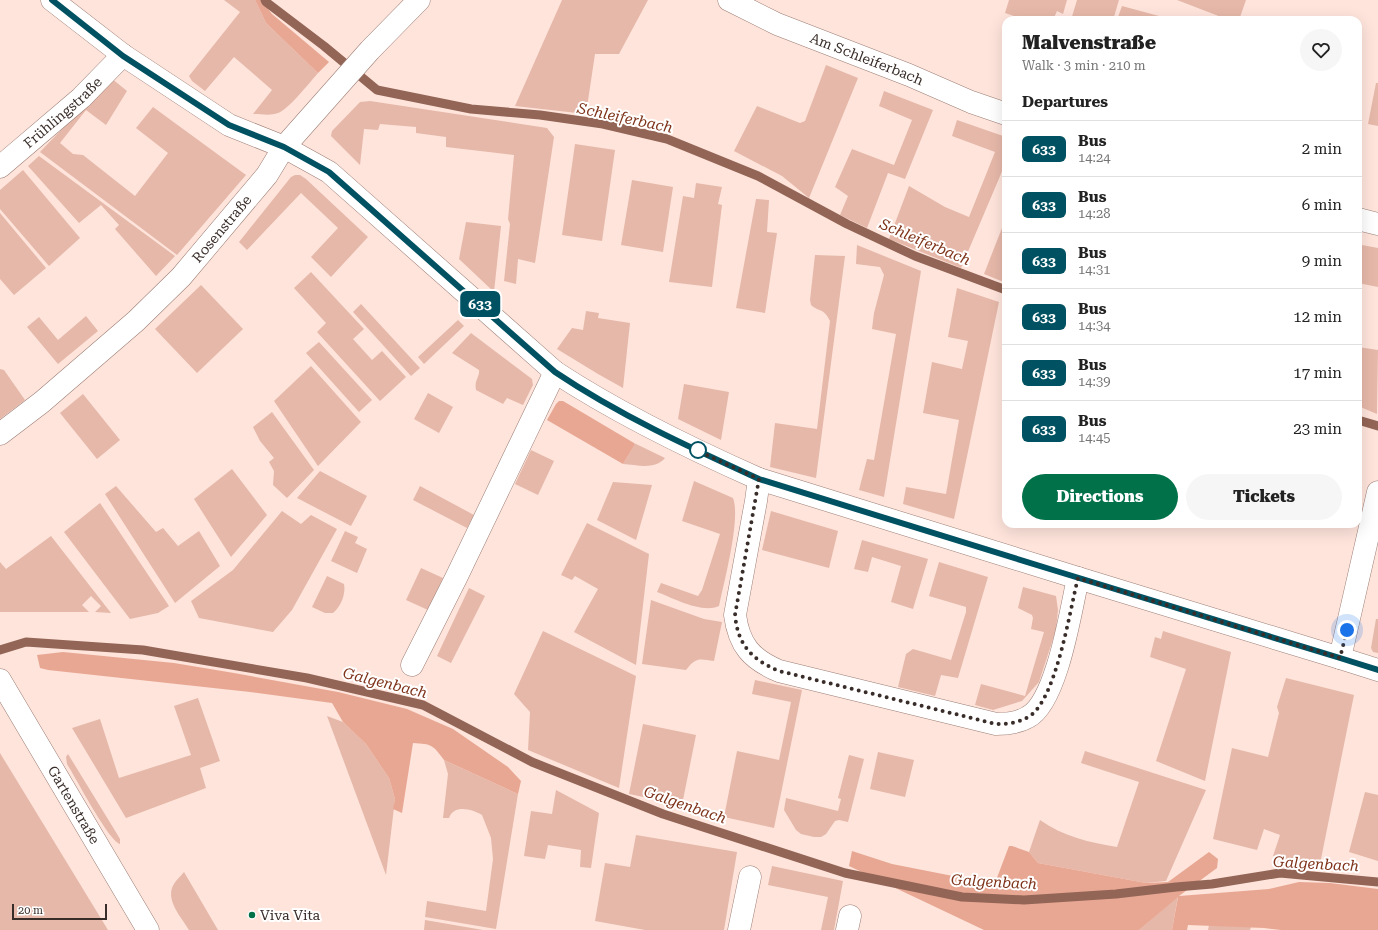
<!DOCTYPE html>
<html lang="en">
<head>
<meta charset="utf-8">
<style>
  body { margin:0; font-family:"Roboto Serif",serif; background:#f6f6f6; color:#222; height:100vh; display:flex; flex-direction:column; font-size:15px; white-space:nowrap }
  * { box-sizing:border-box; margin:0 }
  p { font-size:13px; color:#767676 }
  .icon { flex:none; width:22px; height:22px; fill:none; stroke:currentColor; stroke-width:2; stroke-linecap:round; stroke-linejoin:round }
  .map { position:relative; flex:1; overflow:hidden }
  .drawer { position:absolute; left:1002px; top:16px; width:360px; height:512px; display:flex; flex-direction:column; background:#fff; border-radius:12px; box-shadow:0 4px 16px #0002 }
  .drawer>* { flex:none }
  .badge { padding:0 8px; border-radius:6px; font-size:14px; line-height:26px }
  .scale { position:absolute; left:12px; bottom:10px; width:95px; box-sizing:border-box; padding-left:4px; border:2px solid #392d29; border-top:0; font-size:11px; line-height:14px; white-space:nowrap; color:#392d29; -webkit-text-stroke:3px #fff; paint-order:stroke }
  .you { position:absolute; width:20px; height:20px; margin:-10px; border:3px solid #fff; border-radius:50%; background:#1a73e8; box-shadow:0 0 0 6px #1a73e833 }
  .map>.badge { position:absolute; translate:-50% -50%; box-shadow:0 0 0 2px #fff }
  h2 { padding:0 20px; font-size:15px; line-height:36px }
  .round { display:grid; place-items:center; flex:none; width:42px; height:42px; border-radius:21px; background:#f6f6f6 }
  .overview { display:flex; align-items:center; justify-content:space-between; height:68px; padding:0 20px }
  h1 { font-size:19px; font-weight:800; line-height:30px }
  .action { display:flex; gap:8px; margin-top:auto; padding:8px 20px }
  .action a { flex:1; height:46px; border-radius:24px; background:#01714a; color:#fff; font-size:16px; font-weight:800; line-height:46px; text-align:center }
  .action a+a { background:#f6f6f6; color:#222 }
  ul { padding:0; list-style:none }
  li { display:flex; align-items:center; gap:12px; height:56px; padding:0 20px; border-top:1px solid #e0e0e0 }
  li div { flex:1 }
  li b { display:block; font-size:15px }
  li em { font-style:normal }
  li .badge { min-width:44px; font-weight:700; text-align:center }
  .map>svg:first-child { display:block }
  .green { fill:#e6b8a9 }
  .forest { fill:#e8a793 }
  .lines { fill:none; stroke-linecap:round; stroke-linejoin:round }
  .stream { stroke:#936556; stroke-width:9 }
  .street-casing { stroke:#9c7e75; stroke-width:23 }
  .street { stroke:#fff; stroke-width:22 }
  .line-casing { stroke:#fff; stroke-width:9 }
  .line { stroke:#005262; stroke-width:6 }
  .walk { stroke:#392d29; stroke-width:4; stroke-dasharray:0 7.2 }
  .stop-dot { fill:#fff; stroke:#005262; stroke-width:2 }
  .poi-dot { fill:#01714a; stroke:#fff; stroke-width:1.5 }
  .labels { text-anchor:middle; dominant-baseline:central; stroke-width:4; stroke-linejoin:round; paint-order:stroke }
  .street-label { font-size:14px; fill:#392d29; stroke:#fff }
  .poi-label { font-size:14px; fill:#392d29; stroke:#fff; text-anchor:start }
  .water-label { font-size:15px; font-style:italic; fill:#7f331a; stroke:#fff }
</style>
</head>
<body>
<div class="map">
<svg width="1378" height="930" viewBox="0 0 1378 930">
  <rect width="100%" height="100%" fill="#fee4db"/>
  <g class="green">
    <path d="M224,0H255L266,23L318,73C310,82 288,110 278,113C270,116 261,114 253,114L272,90L234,57L205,91L192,81L189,76L240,12Z"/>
    <polygon points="562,0 648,0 619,54 595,54 586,114 515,106"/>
    <polygon points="1009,0 1067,0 1063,14 1057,11 1053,20 1025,20 1005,13"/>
    <polygon points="1077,0 1119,0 1113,20 1071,20"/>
    <polygon points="1177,0 1246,0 1239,20 1229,20"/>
    <polygon points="1122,6 1159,16 1158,20 1117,20"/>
    <polygon points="826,65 858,78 809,198 782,176 734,151 757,106 800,123 805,121"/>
    <polygon points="111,78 127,91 106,125 86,110 60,143 73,154 83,155 135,196 168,153 136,128 153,107 246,175 177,255 40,152"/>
    <polygon points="1376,83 1378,83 1378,126 1368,124"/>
    <polygon points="884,91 933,110 905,179 888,173 867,228 840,215 848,196 835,187 852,149 894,165 912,120 879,106"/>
    <polygon points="370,101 547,128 554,137 535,263 518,259 516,284 504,281 510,224 508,219 514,155 446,147 446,137 416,133 416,127 380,124 378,130 364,129 360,165 331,136 332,131 360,102"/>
    <polygon points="957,120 1006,137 1006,162 961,268 889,239 909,186 945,207 969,217 995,152 952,136"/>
    <polygon points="575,144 615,150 602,241 562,235"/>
    <polygon points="39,156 175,256 156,276 115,229 119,225 101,205 79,223 28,166"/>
    <polygon points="23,170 80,238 49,266 0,209 0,190"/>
    <polygon points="295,175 300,175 306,179 368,237 331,277 311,257 338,228 301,193 247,250 239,242 291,177"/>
    <polygon points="632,180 673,187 663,252 621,245"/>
    <polygon points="696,183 722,187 718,204 722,205 712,287 669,282 683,196 694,198"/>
    <polygon points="756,199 769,200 767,232 777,233 765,313 736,308"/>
    <polygon points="0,213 46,268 14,295 0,279"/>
    <polygon points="466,222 501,226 494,292 459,259"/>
    <polygon points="1002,228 1006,230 1006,283 984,274"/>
    <polygon points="857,245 921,271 884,497 859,490 867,459 874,460 896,334 872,329 874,313 884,275 880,267 856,264"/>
    <polygon points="1362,245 1378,248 1378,287 1358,283 1358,263"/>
    <path d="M815,255L845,256L816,478L770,467L775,423L817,429L830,321C824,308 819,312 811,305L810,300Z"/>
    <polygon points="311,272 364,329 353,339 372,360 382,351 406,377 380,401 317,332 326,323 294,288"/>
    <polygon points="201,285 243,329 197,373 155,329"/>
    <polygon points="957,288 999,302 954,519 903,504 906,487 946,494 959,420 923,413 932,362 962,369 968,341 948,337"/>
    <polygon points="361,304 420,368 411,376 353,312"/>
    <polygon points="586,311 599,313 598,318 630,323 623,388 598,374 557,349 572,328 583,330"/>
    <polygon points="86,316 98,331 58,364 27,327 39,317 58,340"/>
    <polygon points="458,320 464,326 424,364 418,357"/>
    <path d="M471,333L532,379L533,385L523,405L507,398L503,404L476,390C474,380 480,377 479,370L452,353Z"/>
    <polygon points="319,342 372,400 359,412 306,353"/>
    <polygon points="1358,347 1378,350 1377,414 1358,406"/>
    <polygon points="311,366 361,422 318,466 274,401"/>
    <polygon points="0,369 4,370 25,400 0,419"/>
    <polygon points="684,384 729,392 721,440 678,419"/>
    <polygon points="428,393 453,407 439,433 414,419"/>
    <polygon points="83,394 120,440 97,459 60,413"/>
    <polygon points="272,412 314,470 287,498 273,485 274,471 269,462 274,458 260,441 253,427"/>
    <path d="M634,443L665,458C655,470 638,465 623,464L634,446Z"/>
    <polygon points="531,450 554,461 538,495 515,484"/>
    <polygon points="232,469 267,515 231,557 194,499"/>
    <polygon points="320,471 367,496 351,526 297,498"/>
    <path d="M694,481L733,498C741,518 724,582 719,606C702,614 673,598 657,592L661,583L698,596L702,590L720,534L682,521Z"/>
    <polygon points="613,482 652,485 636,540 597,520"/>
    <polygon points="116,486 156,532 163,528 178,546 199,531 220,566 175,603 105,494"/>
    <polygon points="420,486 474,515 467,528 413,500"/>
    <polygon points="100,503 169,606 158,613 130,619 64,532"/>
    <polygon points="282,511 301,524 311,515 337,529 292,610 273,632 199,618 191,601 233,570"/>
    <polygon points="771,511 838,531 829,568 762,550"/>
    <polygon points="587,523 649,554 636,665 574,632 598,589 575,576 572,580 561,575"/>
    <polygon points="345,531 358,537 355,543 367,549 357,573 331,561"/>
    <polygon points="51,536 111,613 95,612 101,606 91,596 82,605 89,612 0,612 0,562 6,569"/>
    <polygon points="862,540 928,559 913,609 891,602 901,566 872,557 868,572 854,569"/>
    <polygon points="939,562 988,577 958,678 941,675 935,696 898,687 906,654 913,649 951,660 966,612 966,607 929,596"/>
    <polygon points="421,568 443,578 428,610 406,600"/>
    <path d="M327,576L344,584C346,594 341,606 333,613H325L312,607Z"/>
    <polygon points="1023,587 1056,596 1058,610 1056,630 1039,682 1022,701 993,710 975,705 981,684 1025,696 1044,632 1031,629 1033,618 1032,615 1018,608"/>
    <polygon points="469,588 485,596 451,663 437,656"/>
    <path d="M651,600L704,619L722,622L714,661C699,659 696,657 686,670L642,664Z"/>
    <polygon points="1376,619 1378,619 1378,653 1373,652 1371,648"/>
    <polygon points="543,631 636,676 619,788 528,750 530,712 514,694"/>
    <polygon points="1163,631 1231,652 1205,781 1156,761 1186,669 1150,657 1155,637 1161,639"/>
    <polygon points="1286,678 1354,695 1319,869 1273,856 1280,835 1264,829 1257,850 1213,839 1232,748 1268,757 1279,713 1277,707"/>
    <polygon points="755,680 802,690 774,828 724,817 737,751 779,760 791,702 752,694"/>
    <polygon points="198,698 220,761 200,768 206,788 126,818 72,728 100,719 119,778 191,755 174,706"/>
    <polygon points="327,716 343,722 366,744 389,778 395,799 386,875"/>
    <polygon points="643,724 696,735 682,805 629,794"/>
    <path d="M1085,751L1206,790L1166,881L1146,883L1038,863L1029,852L1040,820C1062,836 1091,843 1117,847L1139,782L1081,763Z"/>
    <polygon points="878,752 914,760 905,797 870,789"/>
    <polygon points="0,753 108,930 0,930"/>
    <path d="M68,754L114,829L120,839V844C108,840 76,778 67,764L66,757Z"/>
    <polygon points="849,755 864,759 848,822 839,820 835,821 826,834 821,837 814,837 801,834 796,830 784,810 786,798 838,811 841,799 838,798"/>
    <path d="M444,760L518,794L496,929L425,917L427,901L486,911L493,859L491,838L482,815C472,809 454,804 449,818H443L448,774Z"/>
    <polygon points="556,790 599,813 591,868 580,867 581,850 548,845 545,859 524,856 531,811 552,814"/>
    <polygon points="1365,792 1378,795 1378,861 1349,852"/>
    <polygon points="636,835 737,852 724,930 645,930 595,921 605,863 630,867"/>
    <polygon points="772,866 843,881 834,930 821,930 828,897 768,885"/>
    <path d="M184,872L218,930H189C182,918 164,899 174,884C176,880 181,876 184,872Z"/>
    <polygon points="1178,896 1172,930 1139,930"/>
    <polygon points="425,920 483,930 424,930"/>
    <polygon points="1209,925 1251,927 1250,930 1208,930"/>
  </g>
  <g class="forest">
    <polygon points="255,0 261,0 272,14 329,62 318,73 266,23"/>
    <polygon points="559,401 563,401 634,443 634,446 623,464 547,420 556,404"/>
    <path d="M63,652L174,663L234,673L338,692L407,709L453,729L508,767L521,781L518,794L444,760C433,745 432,744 413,743L402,813L393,809L395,799L389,778L366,744L343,722L332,703L250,692L48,670L40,668L37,655Z"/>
    <polygon points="1009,846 1012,846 1029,852 1038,863 1146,883 1168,882 1209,852 1218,859 1217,868 1179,896 1269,889 1299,882 1330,883 1378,889 1378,930 1281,930 1264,928 1188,925 1187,930 1172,930 1178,897 1139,930 984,930 849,866 852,851 892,864 958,877 980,877 995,883"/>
  </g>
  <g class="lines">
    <g class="stream">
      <polyline points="265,0 266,2 324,46 377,90 471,109 540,115 603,124 667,139 758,176 847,224 915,256 1006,290"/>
      <polyline points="1358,420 1378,426"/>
      <polyline points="0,650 26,642 143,650 307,678 423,705 532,762 663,814 845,873 962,897 1024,900 1116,894 1176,887 1212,884 1280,873 1378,882"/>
    </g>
    <g class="street-casing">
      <g id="street">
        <path d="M52,0L123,55L229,125L284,147L329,172L555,372C619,414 689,448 759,479L1078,578L1340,658L1378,670"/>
        <path id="s1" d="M729,0L777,24L909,75L971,102L1006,114"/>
        <path id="s2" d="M0,167L81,98L123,55"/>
        <polyline points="1358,219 1378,224"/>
        <path id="s3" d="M0,434L42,402L136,321L181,277L267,175L284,147L370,50L419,0"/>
        <path d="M759,479L756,501L735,615C739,645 751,659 779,671L996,724C1007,724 1018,723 1028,717C1057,702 1071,609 1078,578"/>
        <polyline points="1340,658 1378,492"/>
        <polyline points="412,665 456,578 555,372"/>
        <path id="s4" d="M0,680L148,930"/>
        <polyline points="739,930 750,877"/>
        <polyline points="847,930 850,916"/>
      </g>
    </g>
    <use href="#street" class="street"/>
  </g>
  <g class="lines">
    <g class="line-casing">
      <path id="line" d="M52,0L123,56L229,125L284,147L329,172L555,372C619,415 689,447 759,479L1066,574L1340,658L1378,670"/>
    </g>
    <use href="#line" class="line"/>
    <path class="walk" d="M698,450H696L759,479L735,615C738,645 751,659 779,671L996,724C1007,724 1018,723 1028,717C1056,702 1070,609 1078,578L1340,658L1347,630"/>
  </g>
  <circle class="stop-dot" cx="698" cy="450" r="8"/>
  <circle class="poi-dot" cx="252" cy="915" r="4"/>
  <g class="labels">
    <g class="street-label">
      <text stroke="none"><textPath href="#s1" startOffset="150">Am Schleiferbach</textPath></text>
      <text stroke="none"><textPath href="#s2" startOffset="83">Frühlingstraße</textPath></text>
      <text stroke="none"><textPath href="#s3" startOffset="303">Rosenstraße</textPath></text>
      <text stroke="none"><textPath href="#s4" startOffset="145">Gartenstraße</textPath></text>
    </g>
    <g class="poi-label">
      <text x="260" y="915">Viva Vita</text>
    </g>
    <g class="water-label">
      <text transform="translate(625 118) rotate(12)">Schleiferbach</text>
      <text transform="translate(925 242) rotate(23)">Schleiferbach</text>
      <text transform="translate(385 683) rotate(14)">Galgenbach</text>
      <text transform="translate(685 805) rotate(19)">Galgenbach</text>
      <text transform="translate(1316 864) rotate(3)">Galgenbach</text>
      <text transform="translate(994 882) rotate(3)">Galgenbach</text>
    </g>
  </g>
</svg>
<div class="scale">20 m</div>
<div class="you" style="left:1347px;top:630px"></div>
<b class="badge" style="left:480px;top:304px;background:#005262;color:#fff">633</b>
<section class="drawer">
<div class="overview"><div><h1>Malvenstraße</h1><p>Walk · 3 min · 210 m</p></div><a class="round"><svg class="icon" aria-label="heart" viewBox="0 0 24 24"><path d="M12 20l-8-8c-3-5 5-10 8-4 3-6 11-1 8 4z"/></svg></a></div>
<h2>Departures</h2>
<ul>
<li><span class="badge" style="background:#005262;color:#fff">633</span><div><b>Bus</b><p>14:24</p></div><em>2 min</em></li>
<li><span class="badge" style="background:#005262;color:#fff">633</span><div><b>Bus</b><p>14:28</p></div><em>6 min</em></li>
<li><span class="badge" style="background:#005262;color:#fff">633</span><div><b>Bus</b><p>14:31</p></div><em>9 min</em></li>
<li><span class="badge" style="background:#005262;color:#fff">633</span><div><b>Bus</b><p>14:34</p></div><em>12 min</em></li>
<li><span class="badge" style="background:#005262;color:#fff">633</span><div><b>Bus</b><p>14:39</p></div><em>17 min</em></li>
<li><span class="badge" style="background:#005262;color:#fff">633</span><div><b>Bus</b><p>14:45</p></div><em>23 min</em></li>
</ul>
<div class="action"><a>Directions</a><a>Tickets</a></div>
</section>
</div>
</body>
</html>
